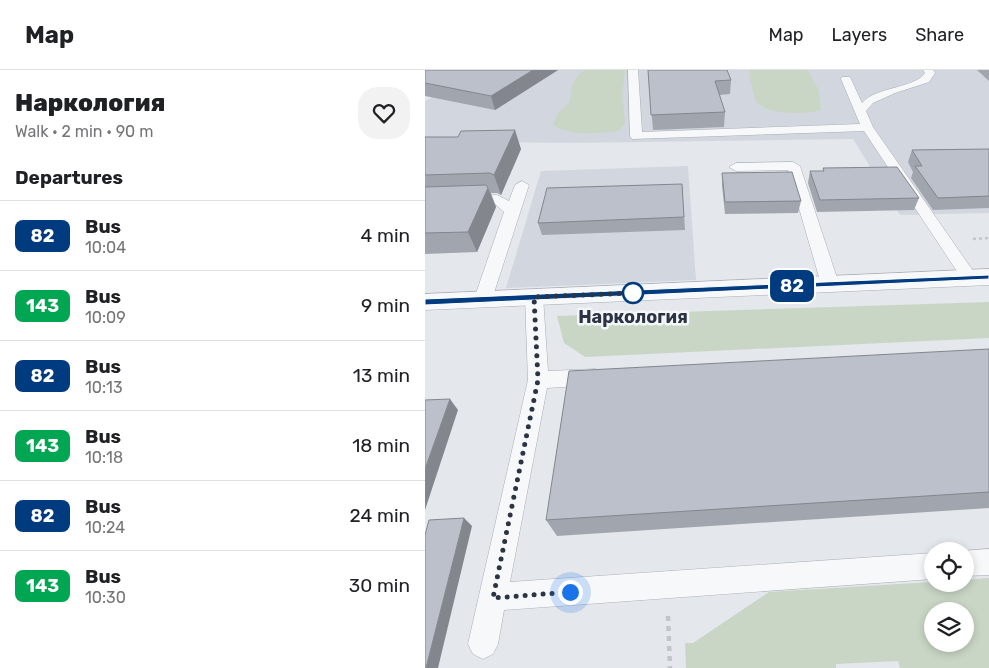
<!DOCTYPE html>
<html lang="en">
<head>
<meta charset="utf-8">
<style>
  body { margin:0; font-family:Rubik,sans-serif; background:#f2f2f2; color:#202124; height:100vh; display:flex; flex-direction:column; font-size:19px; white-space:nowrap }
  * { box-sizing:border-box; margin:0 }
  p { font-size:16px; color:#757577 }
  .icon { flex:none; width:28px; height:28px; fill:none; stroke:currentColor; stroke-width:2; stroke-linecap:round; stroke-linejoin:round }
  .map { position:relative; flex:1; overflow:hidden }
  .side { display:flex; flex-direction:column; background:#fff; width:425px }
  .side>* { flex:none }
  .badge { padding:0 10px; border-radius:8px; font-size:18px; line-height:32px }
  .buttons { position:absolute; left:499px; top:472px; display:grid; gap:10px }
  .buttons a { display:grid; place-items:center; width:50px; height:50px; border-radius:50%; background:#fff; box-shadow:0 2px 8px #0003; font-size:25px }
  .you { position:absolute; width:25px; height:25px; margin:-12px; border:4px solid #fff; border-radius:50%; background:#1a73e8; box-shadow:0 0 0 8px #1a73e833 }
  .map>.badge { position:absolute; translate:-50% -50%; box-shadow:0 0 0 2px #fff }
  h2 { padding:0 15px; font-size:19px; line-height:45px }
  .round { display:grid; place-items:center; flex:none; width:52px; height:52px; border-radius:20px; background:#f2f2f2 }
  .headline { display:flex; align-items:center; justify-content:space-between; height:85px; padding:0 15px }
  h1 { font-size:24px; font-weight:800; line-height:38px }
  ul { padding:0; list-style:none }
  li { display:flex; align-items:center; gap:15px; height:70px; padding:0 15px; border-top:1px solid #e0e0e0 }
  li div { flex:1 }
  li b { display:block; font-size:19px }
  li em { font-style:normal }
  li .badge { min-width:55px; font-weight:700; text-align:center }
  header { display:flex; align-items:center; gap:30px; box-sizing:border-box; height:70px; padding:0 25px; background:#fff; border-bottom:1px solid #e0e0e0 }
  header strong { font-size:24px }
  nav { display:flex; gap:28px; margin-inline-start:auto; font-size:18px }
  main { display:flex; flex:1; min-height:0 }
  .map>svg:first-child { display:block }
  .built { fill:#d2d6de }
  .green { fill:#c9d6c5; fill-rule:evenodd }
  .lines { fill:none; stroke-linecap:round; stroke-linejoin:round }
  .lane-casing { stroke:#a9aeb7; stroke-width:1 }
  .street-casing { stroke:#a9aeb7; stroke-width:1 }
  .path-far1 { stroke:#c2c5cb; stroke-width:2.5; stroke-dasharray:3 3; stroke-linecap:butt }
  .path { stroke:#c2c5cb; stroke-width:4.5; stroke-dasharray:5 5; stroke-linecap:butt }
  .lane { fill:#f7f8fa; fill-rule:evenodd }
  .street { fill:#f7f8fa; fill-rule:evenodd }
  .wall { fill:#a1a5ae }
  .shaded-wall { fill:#83868d }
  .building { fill:#bbc0ca; stroke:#83868d }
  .line { fill:#003b80; stroke:#fff }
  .walk { stroke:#2b3445; stroke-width:5; stroke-dasharray:0 9 }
  .stop-dot { fill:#fff; stroke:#003b80; stroke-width:2.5 }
  .labels { text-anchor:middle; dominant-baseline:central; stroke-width:5; stroke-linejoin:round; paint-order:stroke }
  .stop-label { font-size:18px; font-weight:bold; fill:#2b3445; stroke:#f4f6f9 }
</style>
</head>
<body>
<header>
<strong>Map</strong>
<nav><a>Map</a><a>Layers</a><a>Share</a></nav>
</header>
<main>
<section class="side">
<div class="headline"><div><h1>Наркология</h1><p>Walk · 2 min · 90 m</p></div><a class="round"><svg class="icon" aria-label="heart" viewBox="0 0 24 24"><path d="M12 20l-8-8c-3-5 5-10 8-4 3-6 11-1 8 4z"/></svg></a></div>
<h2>Departures</h2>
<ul>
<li><span class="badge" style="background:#003b80;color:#fff">82</span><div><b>Bus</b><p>10:04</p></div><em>4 min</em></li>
<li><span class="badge" style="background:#00a651;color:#fff">143</span><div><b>Bus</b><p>10:09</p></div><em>9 min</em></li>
<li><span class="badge" style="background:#003b80;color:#fff">82</span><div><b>Bus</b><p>10:13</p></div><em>13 min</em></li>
<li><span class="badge" style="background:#00a651;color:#fff">143</span><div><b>Bus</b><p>10:18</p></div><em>18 min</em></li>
<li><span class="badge" style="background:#003b80;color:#fff">82</span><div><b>Bus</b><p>10:24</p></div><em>24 min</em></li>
<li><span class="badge" style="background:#00a651;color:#fff">143</span><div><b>Bus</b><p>10:30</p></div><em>30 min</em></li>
</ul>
</section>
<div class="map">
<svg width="564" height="598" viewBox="0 0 564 598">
  <rect width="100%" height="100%" fill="#e4e7ec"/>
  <g class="built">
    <polygon points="55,0 564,0 564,143 475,145 428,69 145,73 0,71 0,31"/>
    <polygon points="263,96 271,210 81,218 116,101"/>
  </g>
  <g class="green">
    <path d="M160,0H200L197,24L200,53L194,61C172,63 148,67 128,55L133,43L145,32C146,17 147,9 160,0Z"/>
    <path d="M324,0H383L394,21L396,40C381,45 340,45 331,31C328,26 325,7 324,0Z"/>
    <polygon points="564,232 564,268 160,287 139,273 132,246"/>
    <path d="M564,508V598H475L473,591L411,594V598H261L260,573H268L344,522L507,512L508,514H540V510ZM540,541V574H508V541Z"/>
  </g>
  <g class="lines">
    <g class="lane-casing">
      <g id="lane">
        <path d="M203,0H213L217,62L435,54L416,9L417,7H425L437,33C452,16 489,19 500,3L498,0H508L510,3L504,12L470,23L448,33L441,41L448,57L553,208L551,212L545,214L539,212L439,61L207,69L205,66Z"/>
        <polygon points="368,92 375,96 414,214 411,218 405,220 399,218 396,214 363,100 311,101 304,97 311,93"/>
        <polygon points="97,111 104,115 67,229 64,233 58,235 52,233 49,229 79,142 69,133 0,135 0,127 72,125 84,131 90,115"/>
        <polygon points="109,221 115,223 118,227 123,301 170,299 177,301 180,307 177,313 170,315 122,318 85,512 508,483 508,509 79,540 73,574 68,584 58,589 48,584 43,574 103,310 100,227 103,223"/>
        <polygon points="564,479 564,505 540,506 540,481 536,481"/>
      </g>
    </g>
    <g class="street-casing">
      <polygon id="street" points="564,199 564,215 0,240 0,224"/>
    </g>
    <polyline class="path-far1" points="548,169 564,168"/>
    <polyline class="path" points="243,546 245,598"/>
    <use href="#lane" class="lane"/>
    <use href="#street" class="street"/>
  </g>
  <g class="wall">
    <polygon points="0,0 133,0 70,40 0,26"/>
    <polygon points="223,0 306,10 305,24 294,25 300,42 299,57 228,60"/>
    <polygon points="552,0 564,0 564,11"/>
    <polygon points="0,67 96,79 76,125 72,123 66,123 71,137 52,182 0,184"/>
    <polygon points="564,79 564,138 508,140 486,108 488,102 483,92 487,80"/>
    <polygon points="398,98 494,128 489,140 392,142 383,113 385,101 398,101"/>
    <polygon points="297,103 376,131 373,143 300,144 297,115"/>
    <polygon points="257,114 260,160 117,165 113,153"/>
    <polygon points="564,279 564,438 132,466 121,450"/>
  </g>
  <g class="shaded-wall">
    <polygon points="108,0 133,0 70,40 66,26"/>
    <polygon points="90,60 96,79 76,125 69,105"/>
    <polygon points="63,118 71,137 52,182 43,162"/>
    <polygon points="25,329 33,340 0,440 0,399"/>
    <polygon points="39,448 47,456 13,598 1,598"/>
  </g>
  <g class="building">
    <polygon points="0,0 108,0 66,26 0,13"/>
    <polygon points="223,0 302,0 306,10 290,11 300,42 226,45"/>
    <polygon points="90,60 69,105 65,103 0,105 0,67 33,67 36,61"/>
    <polygon points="564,79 564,126 513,128 490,96 497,96 487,80"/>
    <polygon points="472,97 494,128 395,130 385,101 399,101 398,98"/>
    <polygon points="367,102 376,131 300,132 297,103"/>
    <polygon points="257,114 259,147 113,153 122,118"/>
    <polygon points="61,115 63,118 43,162 0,163 0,117"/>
    <polygon points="564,279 564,422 121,450 144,301"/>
    <polygon points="25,329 0,399 0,330"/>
    <polygon points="39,448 1,598 0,598 0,465 4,450"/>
  </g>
  <polygon class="line" points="564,205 564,209 0,235 0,229"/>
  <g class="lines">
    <polyline class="walk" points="145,522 68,528 113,310 109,227 208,223"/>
  </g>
  <circle class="stop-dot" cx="208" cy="223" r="10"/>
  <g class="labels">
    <g class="stop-label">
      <text x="208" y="247">Наркология</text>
    </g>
  </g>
</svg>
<div class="buttons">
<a><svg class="icon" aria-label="locate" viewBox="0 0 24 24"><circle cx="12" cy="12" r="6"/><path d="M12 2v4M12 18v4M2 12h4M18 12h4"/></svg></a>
<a><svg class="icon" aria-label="layers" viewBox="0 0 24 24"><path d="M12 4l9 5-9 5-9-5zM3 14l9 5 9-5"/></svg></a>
</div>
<div class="you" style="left:145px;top:522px"></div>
<b class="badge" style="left:367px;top:216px;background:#003b80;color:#fff">82</b>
</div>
</main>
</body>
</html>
